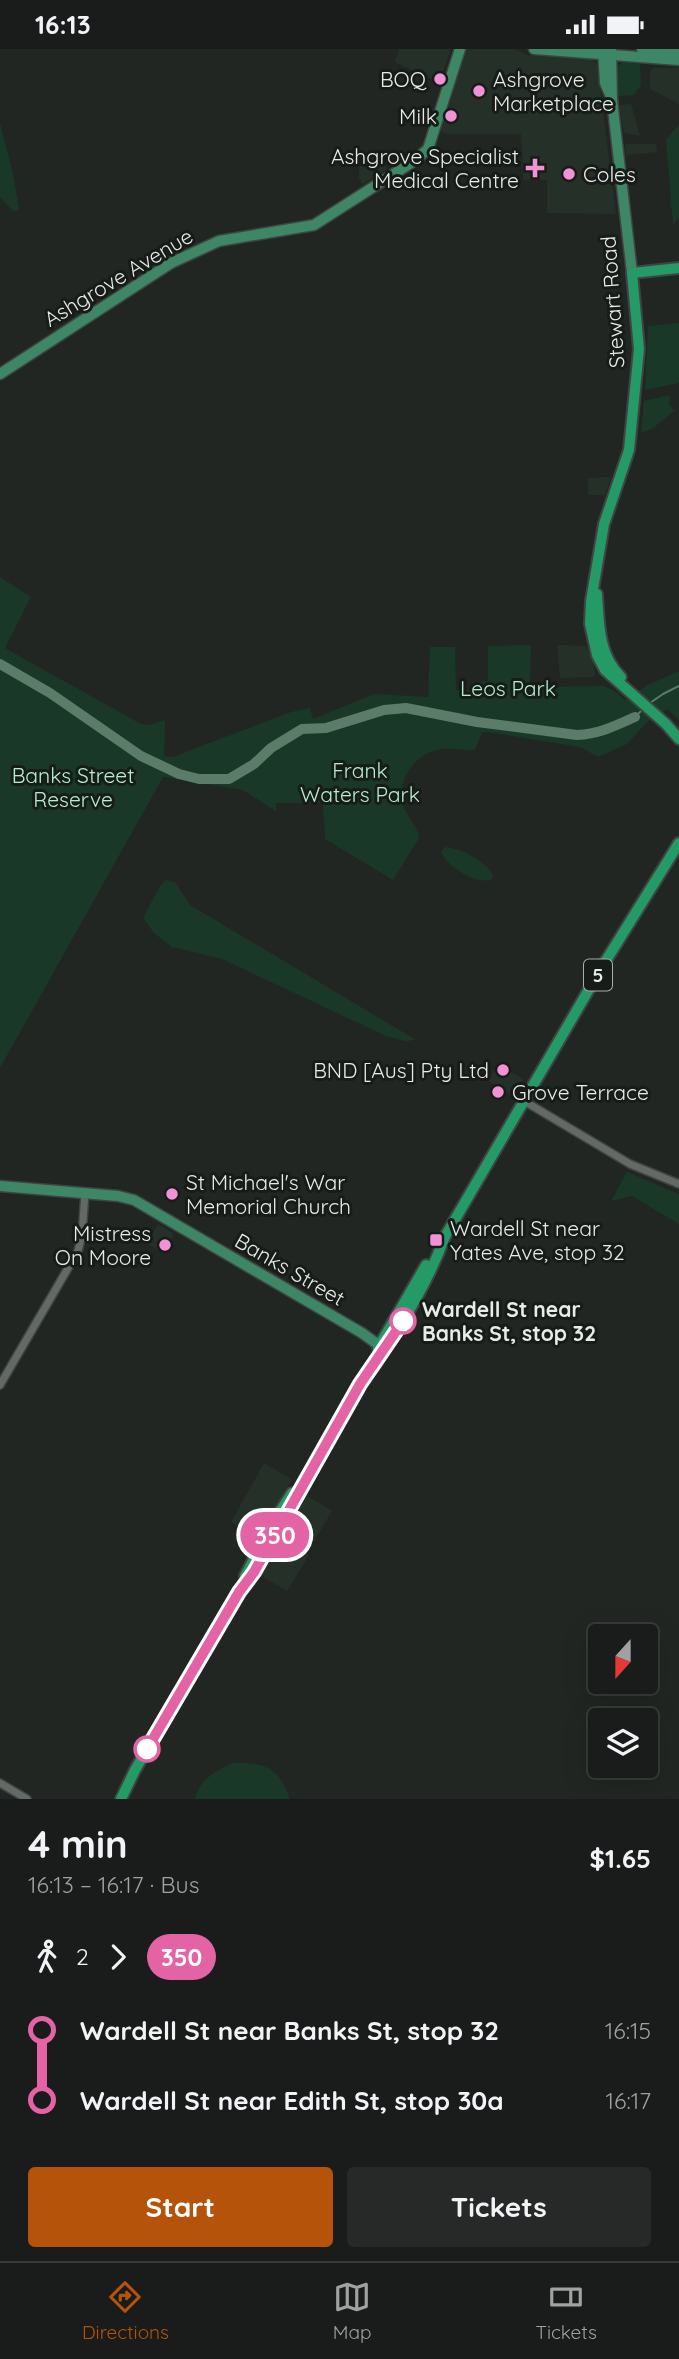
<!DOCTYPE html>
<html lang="en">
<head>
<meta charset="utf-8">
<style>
  body { margin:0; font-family:Quicksand,sans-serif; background:#262927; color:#f1f3f6; height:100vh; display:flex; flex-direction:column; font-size:26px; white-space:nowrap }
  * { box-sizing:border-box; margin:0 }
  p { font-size:23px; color:#9fa1a2 }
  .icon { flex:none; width:38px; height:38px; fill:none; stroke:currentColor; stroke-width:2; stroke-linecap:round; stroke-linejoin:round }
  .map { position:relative; height:1750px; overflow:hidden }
  .drawer { display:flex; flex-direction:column; background:#191c1a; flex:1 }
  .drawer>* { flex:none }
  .badge { padding:0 14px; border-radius:23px; font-size:24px; line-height:46px }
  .needle { width:46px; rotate:201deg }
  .controls { position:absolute; left:588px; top:1575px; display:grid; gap:14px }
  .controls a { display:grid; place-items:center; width:70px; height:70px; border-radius:7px; background:#191c1a; box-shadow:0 7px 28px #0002,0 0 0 2px #373a39; font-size:35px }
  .map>.badge { position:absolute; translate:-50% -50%; box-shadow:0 0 0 4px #fff }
  .legs { display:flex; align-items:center; gap:10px; height:77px; padding:0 28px; font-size:23px }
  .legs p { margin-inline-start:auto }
  .summary { display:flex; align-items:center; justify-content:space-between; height:119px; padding:0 28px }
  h1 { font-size:38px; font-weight:700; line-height:52px }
  .primary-button { display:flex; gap:14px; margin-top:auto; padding:14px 28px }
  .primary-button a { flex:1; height:80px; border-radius:7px; background:#b45309; color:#fff; font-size:28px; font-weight:700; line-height:80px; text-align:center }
  .primary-button a+a { background:#262927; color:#f1f3f6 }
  ul { padding:0 28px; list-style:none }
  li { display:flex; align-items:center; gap:24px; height:70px; font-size:26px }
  li i { display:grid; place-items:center; width:10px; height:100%; margin:0 9px; background:currentColor }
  li i::after { content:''; width:18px; height:18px; margin:-9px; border:5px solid; border-radius:50%; background:#191c1a }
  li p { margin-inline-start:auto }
  li:first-child i { background:linear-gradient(#0000 50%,currentColor 0) }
  li:last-child i { background:linear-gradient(currentColor 50%,#0000 0) }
  .status { display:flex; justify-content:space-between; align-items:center; height:49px; padding:0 35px; background:#191c1a; direction:ltr }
  .status svg { height:19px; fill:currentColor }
  .tabs { display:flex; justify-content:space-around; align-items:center; height:98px; border-top:2px solid #373a39; background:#191c1a; font-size:19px; color:#9fa1a2 }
  .tabs a { display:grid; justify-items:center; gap:4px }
  .tabs .active { color:#b45309 }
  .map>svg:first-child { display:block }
  .built { fill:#253029 }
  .green { fill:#1a3828 }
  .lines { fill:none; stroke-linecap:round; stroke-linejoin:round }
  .stream { stroke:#5a7c68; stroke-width:2 }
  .river { stroke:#5a7c68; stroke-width:10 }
  .minor-casing { stroke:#3f4441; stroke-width:10 }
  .major-casing { stroke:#3f4441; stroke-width:13 }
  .highway-casing { stroke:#3f4441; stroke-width:14 }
  .minor { stroke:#636965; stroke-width:7 }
  .major { stroke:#3d8666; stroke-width:10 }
  .highway { stroke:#249a66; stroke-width:10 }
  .line-1-casing { stroke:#fff; stroke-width:16 }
  .line-1 { stroke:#e463a4; stroke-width:10 }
  .poi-dot { fill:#f391d6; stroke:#171c19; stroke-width:2.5 }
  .stop-1-dot { fill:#fff; stroke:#e463a4; stroke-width:3.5 }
  .labels { text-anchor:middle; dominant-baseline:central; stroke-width:6; stroke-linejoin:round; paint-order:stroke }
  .shield { fill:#171c19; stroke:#a9adab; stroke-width:2 }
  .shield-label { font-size:19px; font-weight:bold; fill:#e8ebe9 }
  .poi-label { font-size:21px; fill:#e8ebe9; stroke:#171c19; text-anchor:end }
  .street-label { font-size:21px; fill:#e8ebe9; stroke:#171c19 }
  .park-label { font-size:21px; fill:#b2f0cc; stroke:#171c19 }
  .stop-label { font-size:21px; font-weight:bold; fill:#e8ebe9; stroke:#171c19; text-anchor:start }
</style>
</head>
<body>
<div class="status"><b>16:13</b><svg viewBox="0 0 49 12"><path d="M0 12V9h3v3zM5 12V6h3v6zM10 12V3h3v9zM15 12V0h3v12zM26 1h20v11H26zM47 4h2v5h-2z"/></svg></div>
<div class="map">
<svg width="679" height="1750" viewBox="0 0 679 1750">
  <rect width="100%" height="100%" fill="#212623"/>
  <g class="built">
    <polygon points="399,0 451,0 439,34 395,13"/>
    <polygon points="465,0 514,0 528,6 591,10 597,15 616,165 547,164 547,131 523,131 521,85 447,85 442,83 440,75 444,63 449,58"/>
    <polygon points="654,19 679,19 679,55 650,40 650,22"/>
    <polygon points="631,55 640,87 624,84 619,56"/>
    <polygon points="625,95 656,95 657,103 626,106"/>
    <polygon points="371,108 388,119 363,135 359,129 359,118"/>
    <polygon points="611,428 605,446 588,446 588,429"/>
    <polygon points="557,596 586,597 593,612 595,625 593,628 560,629"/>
    <polygon points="498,1015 522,1029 524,1034 515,1048 488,1032"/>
    <polygon points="158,1175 172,1183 173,1187 163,1204 147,1195"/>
    <polygon points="264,1414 291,1430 291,1432 258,1489 231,1473"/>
    <polygon points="306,1446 332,1462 315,1491 294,1478 292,1474"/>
    <polygon points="281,1490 309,1506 287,1542 260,1526"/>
  </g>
  <g class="green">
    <polygon points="623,13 640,15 641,36 634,46 618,47 616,19"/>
    <polygon points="0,74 13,125 19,160 17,162 13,162 0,148"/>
    <polygon points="679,76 679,168 673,176 666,90"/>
    <polygon points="679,274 679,334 645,341 648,277"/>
    <polygon points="670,346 669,355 674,362 652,380 641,384 644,352"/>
    <path d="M0,528L31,548L5,599L141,675L149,676L165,671L164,707L173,708L291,663L310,659L313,670L374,645L428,648L430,598H455L456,641H472V633L488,632V597L531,596L530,638L603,637L613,641L625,651L648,636L679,622V671L667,660L650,670L627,695L598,708L580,698L488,683H482L475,701C463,701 448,698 437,701C412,707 394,736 405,760C409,771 418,777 419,789L393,831L325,790L323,754H276V762L243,741L163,728L0,1019Z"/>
    <path d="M445,798C462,800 484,811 493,826L492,830C478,837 447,818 441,803Z"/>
    <polygon points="166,831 175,833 190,856 416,991 405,992 386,987 222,910 172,898 154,884 143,869 160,837"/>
    <polygon points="627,1123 679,1145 679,1175 632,1147 611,1152"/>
    <path d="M233,1714C264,1713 279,1718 290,1750H195C200,1730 215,1722 233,1714Z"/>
  </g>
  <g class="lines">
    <g class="stream">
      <polyline points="650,654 663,645 679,637"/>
      <polyline points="635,668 643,660"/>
    </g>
    <path class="river" d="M0,615L50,644L141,707L179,725L199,730H229L254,715L271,699L302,680L326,679L384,661L406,659L477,673L577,686C599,685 615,677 635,668"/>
    <g class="minor-casing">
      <g id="minor">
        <polyline points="524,1052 630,1115 679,1135"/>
        <polyline points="0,1336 78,1202 82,1186 85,1144"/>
        <polyline points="0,1734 27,1750"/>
      </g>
    </g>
    <g class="major-casing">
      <g id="major">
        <polyline points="534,0 679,11"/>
        <polyline points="603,0 605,34 612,50"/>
        <polyline points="611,0 612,51 632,224"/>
        <polyline points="642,0 679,3"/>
        <polyline points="0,325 171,214 219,192 314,176 414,112 428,100 460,0"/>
        <polyline points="0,1137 118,1147 134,1151 362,1284 384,1300"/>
      </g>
    </g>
    <g class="highway-casing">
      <g id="highway">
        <polyline points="679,219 632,224 639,300 629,401 604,475 591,552 590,575 597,606 605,621 666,675 679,690"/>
        <path d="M597,545C599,574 598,606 621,628"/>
        <polyline points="443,1191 602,918 679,794"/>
        <polyline points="378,1299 426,1216"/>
        <polyline points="245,1527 272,1475 292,1444"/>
        <path d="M121,1750L135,1721L239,1543L254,1523L360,1335C365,1327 372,1321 377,1313C403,1273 429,1232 445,1187"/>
      </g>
    </g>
    <use href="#minor" class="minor"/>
    <use href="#major" class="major"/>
    <use href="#highway" class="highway"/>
  </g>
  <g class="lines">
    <g class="line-1-casing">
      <polyline id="line-1" points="147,1700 239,1543 254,1523 360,1335 403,1272"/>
    </g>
    <use href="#line-1" class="line-1"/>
  </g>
  <g class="poi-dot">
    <circle cx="440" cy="30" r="7"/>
    <circle cx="479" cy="42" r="7"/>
    <circle cx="451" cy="67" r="7"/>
    <path d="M531.5 108.5h7v7h7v7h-7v7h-7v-7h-7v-7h7z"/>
    <circle cx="569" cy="125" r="7"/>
    <circle cx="503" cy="1021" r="7"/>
    <circle cx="498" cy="1043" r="7"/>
    <circle cx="172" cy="1145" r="7"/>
    <rect x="429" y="1184" width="14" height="14" rx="3.5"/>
    <circle cx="165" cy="1196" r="7"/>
  </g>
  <g class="stop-1-dot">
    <circle cx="403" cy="1272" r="12"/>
    <circle cx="147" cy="1700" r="12"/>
  </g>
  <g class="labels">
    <rect class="shield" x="584" y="910.5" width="28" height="31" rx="5"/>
    <g class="shield-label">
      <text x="598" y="926">5</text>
    </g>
    <g class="poi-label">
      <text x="426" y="30">BOQ</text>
      <text x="493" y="30" text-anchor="start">Ashgrove<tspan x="493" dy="24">Marketplace</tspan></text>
      <text x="437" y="67">Milk</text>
      <text x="519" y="107">Ashgrove Specialist<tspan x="519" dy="24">Medical Centre</tspan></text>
      <text x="583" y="125" text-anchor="start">Coles</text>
      <text x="489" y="1021">BND [Aus] Pty Ltd</text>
      <text x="512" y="1043" text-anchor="start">Grove Terrace</text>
      <text x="186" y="1133" text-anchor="start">St Michael's War<tspan x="186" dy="24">Memorial Church</tspan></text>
      <text x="450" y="1179" text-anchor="start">Wardell St near<tspan x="450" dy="24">Yates Ave, stop 32</tspan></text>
      <text x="151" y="1184">Mistress<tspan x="151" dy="24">On Moore</tspan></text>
    </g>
    <g class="street-label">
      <text transform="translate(118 228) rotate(-31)">Ashgrove Avenue</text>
      <text transform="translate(612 253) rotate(-94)">Stewart Road</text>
      <text transform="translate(290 1220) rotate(30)">Banks Street</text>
    </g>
    <g class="park-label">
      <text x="508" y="639">Leos Park</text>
      <text x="360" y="721">Frank<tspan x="360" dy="24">Waters Park</tspan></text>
      <text x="73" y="726">Banks Street<tspan x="73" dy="24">Reserve</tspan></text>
    </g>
    <g class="stop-label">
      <text x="422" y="1260">Wardell St near<tspan x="422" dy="24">Banks St, stop 32</tspan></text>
    </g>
  </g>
</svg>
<div class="controls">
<a><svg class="needle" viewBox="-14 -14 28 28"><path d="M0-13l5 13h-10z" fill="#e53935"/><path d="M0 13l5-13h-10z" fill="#9fa1a2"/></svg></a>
<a><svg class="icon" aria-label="layers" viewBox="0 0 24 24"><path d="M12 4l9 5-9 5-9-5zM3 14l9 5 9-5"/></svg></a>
</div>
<b class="badge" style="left:275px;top:1486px;background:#e463a4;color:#fff">350</b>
</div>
<section class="drawer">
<div class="summary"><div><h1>4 min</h1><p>16:13 – 16:17 · Bus</p></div><b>$1.65</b></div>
<div class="legs"><svg class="icon" aria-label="walk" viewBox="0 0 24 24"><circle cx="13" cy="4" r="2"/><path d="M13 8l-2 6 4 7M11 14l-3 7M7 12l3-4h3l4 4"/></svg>2<svg class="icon" aria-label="forward" viewBox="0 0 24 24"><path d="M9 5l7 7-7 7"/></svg><b class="badge" style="background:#e463a4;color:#fff">350</b></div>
<ul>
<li><i style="color:#e463a4"></i><b>Wardell St near Banks St, stop 32</b><p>16:15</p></li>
<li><i style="color:#e463a4"></i><b>Wardell St near Edith St, stop 30a</b><p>16:17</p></li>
</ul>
<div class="primary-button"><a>Start</a><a>Tickets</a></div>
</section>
<nav class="tabs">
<a class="active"><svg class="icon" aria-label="directions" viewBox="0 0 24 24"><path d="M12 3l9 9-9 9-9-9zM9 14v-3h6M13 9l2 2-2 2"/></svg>Directions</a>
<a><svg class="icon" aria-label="map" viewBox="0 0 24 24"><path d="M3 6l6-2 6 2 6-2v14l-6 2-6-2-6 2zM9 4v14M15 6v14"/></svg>Map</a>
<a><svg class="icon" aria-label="tickets" viewBox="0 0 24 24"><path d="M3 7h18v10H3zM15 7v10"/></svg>Tickets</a>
</nav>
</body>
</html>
